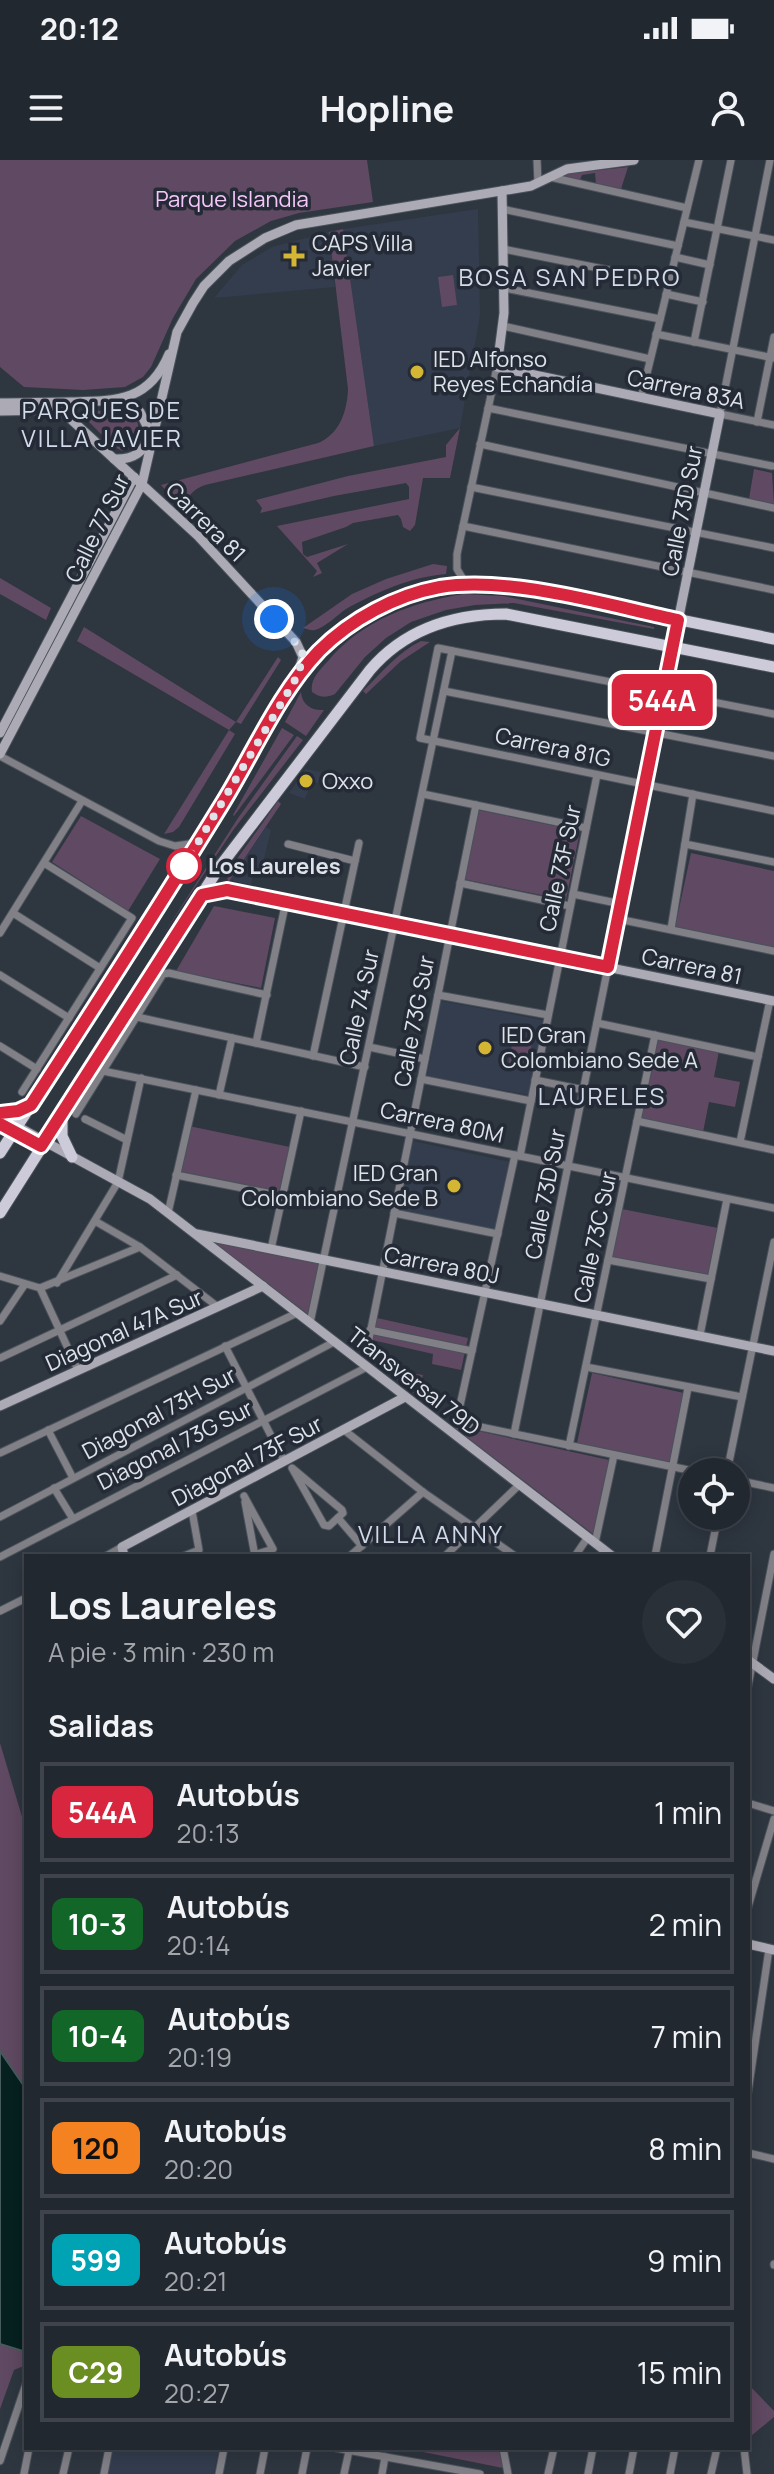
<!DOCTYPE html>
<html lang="es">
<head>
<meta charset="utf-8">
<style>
  body { margin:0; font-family:Manrope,sans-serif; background:#2a3038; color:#f1f3f6; height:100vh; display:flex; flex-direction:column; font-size:30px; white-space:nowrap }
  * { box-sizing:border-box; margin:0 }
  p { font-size:26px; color:#a2a6ab }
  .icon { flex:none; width:44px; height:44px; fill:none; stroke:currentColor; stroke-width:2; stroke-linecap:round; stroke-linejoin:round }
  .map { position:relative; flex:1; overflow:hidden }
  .drawer { position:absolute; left:24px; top:1394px; width:726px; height:896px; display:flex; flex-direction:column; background:#222830; border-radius:0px; box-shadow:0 4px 20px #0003,0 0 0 2px #3f444c }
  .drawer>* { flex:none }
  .badge { padding:0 16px; border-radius:12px; font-size:28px; line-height:52px }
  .fabs { position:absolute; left:678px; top:1298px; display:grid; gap:16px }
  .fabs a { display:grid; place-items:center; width:72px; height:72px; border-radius:50%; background:#222830; box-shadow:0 4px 20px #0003,0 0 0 2px #3f444c; font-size:40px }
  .you { position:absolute; width:40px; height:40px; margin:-20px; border:6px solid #fff; border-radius:50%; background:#1a73e8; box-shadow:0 0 0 12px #1a73e833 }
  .map>.badge { position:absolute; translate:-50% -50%; box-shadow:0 0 0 4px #fff }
  h2 { padding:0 24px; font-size:30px; line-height:72px }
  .round { display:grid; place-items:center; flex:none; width:84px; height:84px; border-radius:42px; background:#2a3038 }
  .overview { display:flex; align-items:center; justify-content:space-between; height:136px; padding:0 24px }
  h1 { font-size:38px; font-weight:700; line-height:60px }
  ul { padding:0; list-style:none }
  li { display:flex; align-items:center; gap:24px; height:100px; margin:0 16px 12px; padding:0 8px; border:4px solid #3f444c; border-radius:0px }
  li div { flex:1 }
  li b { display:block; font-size:30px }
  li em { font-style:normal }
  li .badge { min-width:88px; font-weight:700; text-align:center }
  .status { display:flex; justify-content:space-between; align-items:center; height:56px; padding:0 40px; background:#222830; direction:ltr }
  .status svg { height:22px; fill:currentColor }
  header { display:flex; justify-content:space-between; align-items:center; height:104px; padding:0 24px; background:#222830; font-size:36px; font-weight:700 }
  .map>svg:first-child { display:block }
  .built { fill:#333d4e }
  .green { fill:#604962 }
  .water { fill:#062120; stroke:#475b5d; stroke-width:2 }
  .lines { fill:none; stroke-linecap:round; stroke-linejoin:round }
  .street-casing { stroke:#4a525b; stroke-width:9 }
  .secondary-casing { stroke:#4a525b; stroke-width:11 }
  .primary-casing { stroke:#4a525b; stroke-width:13 }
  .street { stroke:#818087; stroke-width:7 }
  .secondary { stroke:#acabb5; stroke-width:9 }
  .primary { stroke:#cdcbd9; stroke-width:11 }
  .line-casing { stroke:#fff; stroke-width:18 }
  .line { stroke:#d7263d; stroke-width:12 }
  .walk { stroke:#dee3ea; stroke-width:8; stroke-dasharray:0 14.4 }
  .poi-dot { fill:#d5b534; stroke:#252b36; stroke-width:3 }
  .stop-dot { fill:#fff; stroke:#d7263d; stroke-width:4 }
  .labels { text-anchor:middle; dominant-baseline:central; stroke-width:7; stroke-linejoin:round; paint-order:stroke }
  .park-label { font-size:22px; fill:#f6c8fa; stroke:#252b36 }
  .poi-label { font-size:22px; fill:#dee3ea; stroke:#252b36; text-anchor:start }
  .street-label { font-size:22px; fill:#dee3ea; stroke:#252b36 }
  .stop-label { font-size:22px; font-weight:bold; fill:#dee3ea; stroke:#252b36; text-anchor:start }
  .neighbourhood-label { font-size:24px; letter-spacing:2px; fill:#d2dbe9; stroke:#252b36 }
</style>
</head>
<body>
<div class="status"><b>20:12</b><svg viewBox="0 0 49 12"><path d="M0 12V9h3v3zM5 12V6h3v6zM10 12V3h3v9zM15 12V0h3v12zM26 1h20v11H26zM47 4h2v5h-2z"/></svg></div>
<header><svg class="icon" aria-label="menu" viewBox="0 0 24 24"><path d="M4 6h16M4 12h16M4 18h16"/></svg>Hopline<svg class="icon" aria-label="person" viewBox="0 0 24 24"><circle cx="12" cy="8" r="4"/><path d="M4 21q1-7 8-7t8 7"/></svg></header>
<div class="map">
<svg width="774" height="2314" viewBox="0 0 774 2314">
  <rect width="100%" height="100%" fill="#2e3640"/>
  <g class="built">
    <polygon points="478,49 480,155 460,268 374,286 343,69"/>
    <polygon points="329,72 335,127 214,138 242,105 272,87"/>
    <polygon points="306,609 321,612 318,623 312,621 305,639 289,633"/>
    <polygon points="266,667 271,670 261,711 254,709 251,725 230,720"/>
    <polygon points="441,841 543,860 529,935 427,916"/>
    <polygon points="413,981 510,1002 495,1071 398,1051"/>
    <polygon points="112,2288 219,2288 214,2314 107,2314"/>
  </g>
  <g class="green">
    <polygon points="0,0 367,0 373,42 299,53 271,61 235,81 196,119 173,158 151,207 143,217 125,227 83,230 24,227 0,207"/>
    <polygon points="628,7 621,29 596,24 595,13 582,15 580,20 567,17 564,14"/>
    <path d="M343,69L374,286L205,325C192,330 184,338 186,353L161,325L318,283C340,274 347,251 348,229L329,72Z"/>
    <polygon points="453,115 457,145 442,147 438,117"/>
    <path d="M92,251C118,250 154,251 131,288L122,291L113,286L89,262Z"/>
    <polygon points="460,268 450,318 423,318 415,365 410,371 403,367 401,359 398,355 353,363 346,367 302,382 303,394 307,397 348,384 317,403 322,413 313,417 317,411 277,366 409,339 409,327 406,323 334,336 260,353 262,348 256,340 348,316 446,297 446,285"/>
    <polygon points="754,309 772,313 774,344 749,339"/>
    <path d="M433,404L447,406L446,414C410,417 377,432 346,449C337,455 326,467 315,470C311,471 308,469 303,468L352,434L386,419Z"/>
    <polygon points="0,418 51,448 46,460 0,434"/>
    <path d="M464,434L503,436L654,467V469L514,443L475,445L446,450L411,462L386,478L365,497L335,534C326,538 321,538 312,532C310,519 319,511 328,501C362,460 413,442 464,434Z"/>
    <polygon points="84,467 236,562 278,497 281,500 241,564 236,562 229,570 235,574 179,667 173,672 164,674 229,570 77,481"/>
    <path d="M421,481L430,482L401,501L366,534L363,531C381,513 398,492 421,481Z"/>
    <path d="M301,532C302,545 312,551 324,550L306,576L285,562Z"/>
    <polygon points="282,568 294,575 234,656 233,655"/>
    <polygon points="297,576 303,580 234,669 163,775 238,658"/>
    <polygon points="278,641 281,644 228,723 227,713"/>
    <polygon points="478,650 580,671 566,740 463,719"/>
    <polygon points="81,656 160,699 128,751 52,702"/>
    <polygon points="691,693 774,711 774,788 675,767"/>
    <polygon points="214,746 275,758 261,828 176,811"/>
    <polygon points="657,879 719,891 714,917 740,922 735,947 709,942 703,972 641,960"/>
    <polygon points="513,880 532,883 526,911 508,907"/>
    <polygon points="189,966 290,987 280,1034 180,1012"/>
    <polygon points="622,1049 718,1068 708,1117 612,1097"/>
    <polygon points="213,1082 321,1103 309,1155"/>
    <polygon points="377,1158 468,1178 461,1210 432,1204 433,1194 372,1180"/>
    <polygon points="384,1209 423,1215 417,1236"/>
    <polygon points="592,1213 684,1233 670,1303 577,1283"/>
    <polygon points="451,1265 609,1300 593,1374"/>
    <polygon points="0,1583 26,1670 26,2205 14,2210 0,2249"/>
    <polygon points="748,2224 774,2251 774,2257 751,2276"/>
    <polygon points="403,2288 500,2288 503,2308"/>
  </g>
  <polygon class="water" points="0,1891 26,1929 26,2192 0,2184"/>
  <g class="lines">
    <g class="street-casing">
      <g id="street">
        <polyline points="537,0 538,23"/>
        <polyline points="770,0 720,254 774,265"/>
        <polyline points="550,17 687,48"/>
        <polyline points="502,49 678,86"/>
        <polyline points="684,62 774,80"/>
        <polyline points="503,89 669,122"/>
        <polyline points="675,97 710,105"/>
        <polyline points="504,128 660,159"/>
        <polyline points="666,134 703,142"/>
        <polyline points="503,166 650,199"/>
        <polyline points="656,174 774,198"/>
        <polyline points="694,182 731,0"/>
        <polyline points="641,238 699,0"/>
        <polyline points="488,248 772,306"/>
        <polyline points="757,262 774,177"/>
        <polyline points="480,284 774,348"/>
        <polyline points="471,327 774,388"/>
        <polyline points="463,366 774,430"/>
        <polyline points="466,424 457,409 457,394 497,207"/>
        <polyline points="444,531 774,596"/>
        <polyline points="774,554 438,488 420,578 774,651"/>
        <polyline points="0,596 159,681 175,686 196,683"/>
        <polyline points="423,634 586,668"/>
        <polyline points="288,684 355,701"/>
        <polyline points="685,684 774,702"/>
        <polyline points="460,723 570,746"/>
        <polyline points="573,734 621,744"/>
        <polyline points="13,753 100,808"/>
        <polyline points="618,759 774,791"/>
        <polyline points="671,769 693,634"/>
        <polyline points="0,773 82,641"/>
        <polyline points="0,815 69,858"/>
        <polyline points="438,835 548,855"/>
        <polyline points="137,857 365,907"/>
        <polyline points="597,863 758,897"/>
        <polyline points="256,883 286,741"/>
        <polyline points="0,886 37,909"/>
        <polyline points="369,887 425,899"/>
        <polyline points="313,896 359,683"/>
        <polyline points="103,911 774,1048"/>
        <polyline points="421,919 531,941"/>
        <polyline points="535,920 584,930"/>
        <polyline points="22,932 132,758 44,703"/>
        <polyline points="219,935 232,878"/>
        <polyline points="76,954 163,814 169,813 267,835"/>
        <polyline points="85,959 127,980"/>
        <polyline points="637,961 774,990"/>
        <polyline points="740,982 770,840"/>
        <polyline points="520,996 597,615"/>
        <polyline points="176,1015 283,1036"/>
        <polyline points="168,1053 196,930"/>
        <polyline points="394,1053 498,1074"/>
        <polyline points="95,1061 140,1087 218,1147"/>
        <polyline points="271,1089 301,951"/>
        <polyline points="608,1100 711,1119"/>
        <polyline points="0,1116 40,1128 78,1210"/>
        <polyline points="57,1123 118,1022 141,918"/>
        <polyline points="40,1128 140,1087"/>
        <polyline points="0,1161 25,1124"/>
        <polyline points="310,1163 452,491"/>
        <polyline points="370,1170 472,1191"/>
        <polyline points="700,1175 727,1039"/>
        <polyline points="369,1179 476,645"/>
        <polyline points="225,1186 284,1301"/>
        <polyline points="0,1198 177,1115"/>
        <polyline points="586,1207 742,1237"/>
        <polyline points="459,1250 515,995"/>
        <polyline points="457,1262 698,1312"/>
        <polyline points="48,1270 73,1318"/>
        <polyline points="344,1270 423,1332 515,1396"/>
        <polyline points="514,1274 608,807"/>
        <polyline points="569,1286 655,875"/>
        <polyline points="0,1293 297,1153"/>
        <polygon points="292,1308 342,1350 343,1353 329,1366 324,1365"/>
        <polyline points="727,1312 774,1082"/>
        <polyline points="736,1320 774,1328"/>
        <polyline points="54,1328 73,1359"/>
        <polyline points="244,1336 273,1389 254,1395"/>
        <polyline points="245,1342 255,1396"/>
        <polyline points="0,1357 334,1182"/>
        <polyline points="338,1358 362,1386"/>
        <polyline points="595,1383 614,1295"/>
        <polyline points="106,1396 122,1387"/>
        <polyline points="184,1396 199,1390 192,1351"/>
        <polyline points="350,1396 423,1332"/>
        <polyline points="445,1396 519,1325"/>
        <polyline points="575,1396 588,1377"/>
        <polyline points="655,1396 688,1228"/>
        <polyline points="710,1396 718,1356"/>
        <polyline points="0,1397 367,1207"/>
        <polyline points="0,1451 26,1438"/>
        <polyline points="748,1526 774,1394"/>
        <polyline points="748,1643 774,1651"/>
        <polyline points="748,1747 774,1659"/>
        <polyline points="748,1932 769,1789"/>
        <polyline points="748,1993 774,1999"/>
        <polyline points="774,2104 774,2105"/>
        <polyline points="336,2288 480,2314"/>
        <polyline points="503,2288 508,2314"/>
        <polyline points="744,2288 747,2314"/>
        <polyline points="0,2301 26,2224"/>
        <polyline points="24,2314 29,2288"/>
        <polyline points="63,2314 69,2288"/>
        <polyline points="104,2314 109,2288"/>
        <polyline points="219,2314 224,2288"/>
        <polyline points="260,2314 265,2288"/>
        <polyline points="302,2314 307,2288"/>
        <polyline points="344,2314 349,2291"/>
        <polyline points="382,2314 385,2297"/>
        <polyline points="548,2314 554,2288"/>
        <polyline points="588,2314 593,2288"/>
        <polyline points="629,2314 634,2288"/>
        <polyline points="670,2314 675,2288"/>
        <polyline points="711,2314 717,2288"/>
      </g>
    </g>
    <g class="secondary-casing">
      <g id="secondary">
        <polyline points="502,31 504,153 497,207 720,254 608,807"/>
        <path d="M0,243C23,243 46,242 70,242C116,241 149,242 169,194"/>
        <polyline points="0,251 56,250 64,253 198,376 296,482 303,497 298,513"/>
        <path d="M114,299C134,300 144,292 151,274L140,252L118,240"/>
        <polyline points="0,573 134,317"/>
        <polyline points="0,594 142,324 177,172 193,143 204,126 229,101 265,78 296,65 531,26 567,9 634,0"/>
        <polyline points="202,735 227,730 774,841"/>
        <polyline points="0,957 150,1039 612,1396"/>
        <polyline points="197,1074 774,1191"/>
        <polyline points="0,1246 263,1126"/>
        <polyline points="124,1396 122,1387 405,1237"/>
        <polyline points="748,1500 774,1519"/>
        <polyline points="748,1784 774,1790"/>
      </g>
    </g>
    <g class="primary-casing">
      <g id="primary">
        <polyline points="0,953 18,951 30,946"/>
        <polyline points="62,956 62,976 72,997"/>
        <path d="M0,993C75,877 150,761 222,644C255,591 281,525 328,482C385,431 459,417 532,430L774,479"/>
        <path d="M0,1053L218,709L370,510C405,469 453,454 506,454L774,507"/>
      </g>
    </g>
    <use href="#street" class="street"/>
    <use href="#secondary" class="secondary"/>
    <use href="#primary" class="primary"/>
  </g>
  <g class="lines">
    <g class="line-casing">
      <path id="line" d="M0,953L18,951L31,945C96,845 160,745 222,644C253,594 278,534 319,491C351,459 396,435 440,427C512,416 607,445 678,460L608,807L227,730L202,735L41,986L0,964"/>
    </g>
    <use href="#line" class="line"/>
    <polyline class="walk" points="184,706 294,522 303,500 302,490 274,459"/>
  </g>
  <g class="poi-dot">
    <path d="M290 84h8v8h8v8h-8v8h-8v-8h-8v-8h8z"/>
    <circle cx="417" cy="212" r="8"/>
    <circle cx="306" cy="621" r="8"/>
    <circle cx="485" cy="888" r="8"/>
    <circle cx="454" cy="1026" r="8"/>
  </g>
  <circle class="stop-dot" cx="184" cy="706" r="16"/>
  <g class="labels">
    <g class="park-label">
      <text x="232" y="39">Parque Islandia</text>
    </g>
    <g class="poi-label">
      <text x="312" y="83">CAPS Villa<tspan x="312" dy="25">Javier</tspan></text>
      <text x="433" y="199">IED Alfonso<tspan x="433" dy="25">Reyes Echandía</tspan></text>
      <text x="322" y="621">Oxxo</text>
      <text x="501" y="875">IED Gran<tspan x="501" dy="25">Colombiano Sede A</tspan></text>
      <text x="438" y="1013" text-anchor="end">IED Gran<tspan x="438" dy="25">Colombiano Sede B</tspan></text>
    </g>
    <g class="street-label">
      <text transform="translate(686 229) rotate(12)">Carrera 83A</text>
      <text transform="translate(682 351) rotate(-79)">Calle 73D Sur</text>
      <text transform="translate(206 362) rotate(45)">Carrera 81</text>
      <text transform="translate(97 368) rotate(-64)">Calle 77 Sur</text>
      <text transform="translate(553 587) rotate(12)">Carrera 81G</text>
      <text transform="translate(560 708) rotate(-78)">Calle 73F Sur</text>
      <text transform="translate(692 806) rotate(12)">Carrera 81</text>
      <text transform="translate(359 847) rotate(-78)">Calle 74 Sur</text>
      <text transform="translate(414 861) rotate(-79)">Calle 73G Sur</text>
      <text transform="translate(442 962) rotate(12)">Carrera 80M</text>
      <text transform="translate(545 1034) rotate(-79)">Calle 73D Sur</text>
      <text transform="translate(595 1077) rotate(-78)">Calle 73C Sur</text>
      <text transform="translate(442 1105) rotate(11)">Carrera 80J</text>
      <text transform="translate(124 1170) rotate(-24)">Diagonal 47A Sur</text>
      <text transform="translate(414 1221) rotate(38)">Transversal 79D</text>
      <text transform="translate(159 1253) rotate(-28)">Diagonal 73H Sur</text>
      <text transform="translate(175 1285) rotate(-27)">Diagonal 73G Sur</text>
      <text transform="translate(247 1301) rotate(-28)">Diagonal 73F Sur</text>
    </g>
    <g class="stop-label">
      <text x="208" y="706">Los Laureles</text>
    </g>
    <g class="neighbourhood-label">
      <text x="570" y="116">BOSA SAN PEDRO</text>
      <text x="102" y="249">PARQUES DE<tspan x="102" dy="28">VILLA JAVIER</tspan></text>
      <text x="602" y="935">LAURELES</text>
      <text x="431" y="1373">VILLA ANNY</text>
    </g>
  </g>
</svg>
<div class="fabs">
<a><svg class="icon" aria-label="locate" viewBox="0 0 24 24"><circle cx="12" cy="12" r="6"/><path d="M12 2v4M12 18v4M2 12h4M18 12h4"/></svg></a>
</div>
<div class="you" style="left:274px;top:459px"></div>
<b class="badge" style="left:662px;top:540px;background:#d7263d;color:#fff">544A</b>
<section class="drawer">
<div class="overview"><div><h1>Los Laureles</h1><p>A pie · 3 min · 230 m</p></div><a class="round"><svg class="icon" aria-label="heart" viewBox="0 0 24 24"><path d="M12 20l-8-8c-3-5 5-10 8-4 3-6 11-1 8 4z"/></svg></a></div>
<h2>Salidas</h2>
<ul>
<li><span class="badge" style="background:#d7263d;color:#fff">544A</span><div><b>Autobús</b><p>20:13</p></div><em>1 min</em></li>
<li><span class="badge" style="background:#126628;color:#fff">10-3</span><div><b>Autobús</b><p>20:14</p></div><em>2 min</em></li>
<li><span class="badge" style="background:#126628;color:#fff">10-4</span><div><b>Autobús</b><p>20:19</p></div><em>7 min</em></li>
<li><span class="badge" style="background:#f58220;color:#111">120</span><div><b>Autobús</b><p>20:20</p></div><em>8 min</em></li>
<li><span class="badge" style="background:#00a3b4;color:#fff">599</span><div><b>Autobús</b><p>20:21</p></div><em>9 min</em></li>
<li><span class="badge" style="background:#6b8e23;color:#fff">C29</span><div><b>Autobús</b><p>20:27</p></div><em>15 min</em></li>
</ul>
</section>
</div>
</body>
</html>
